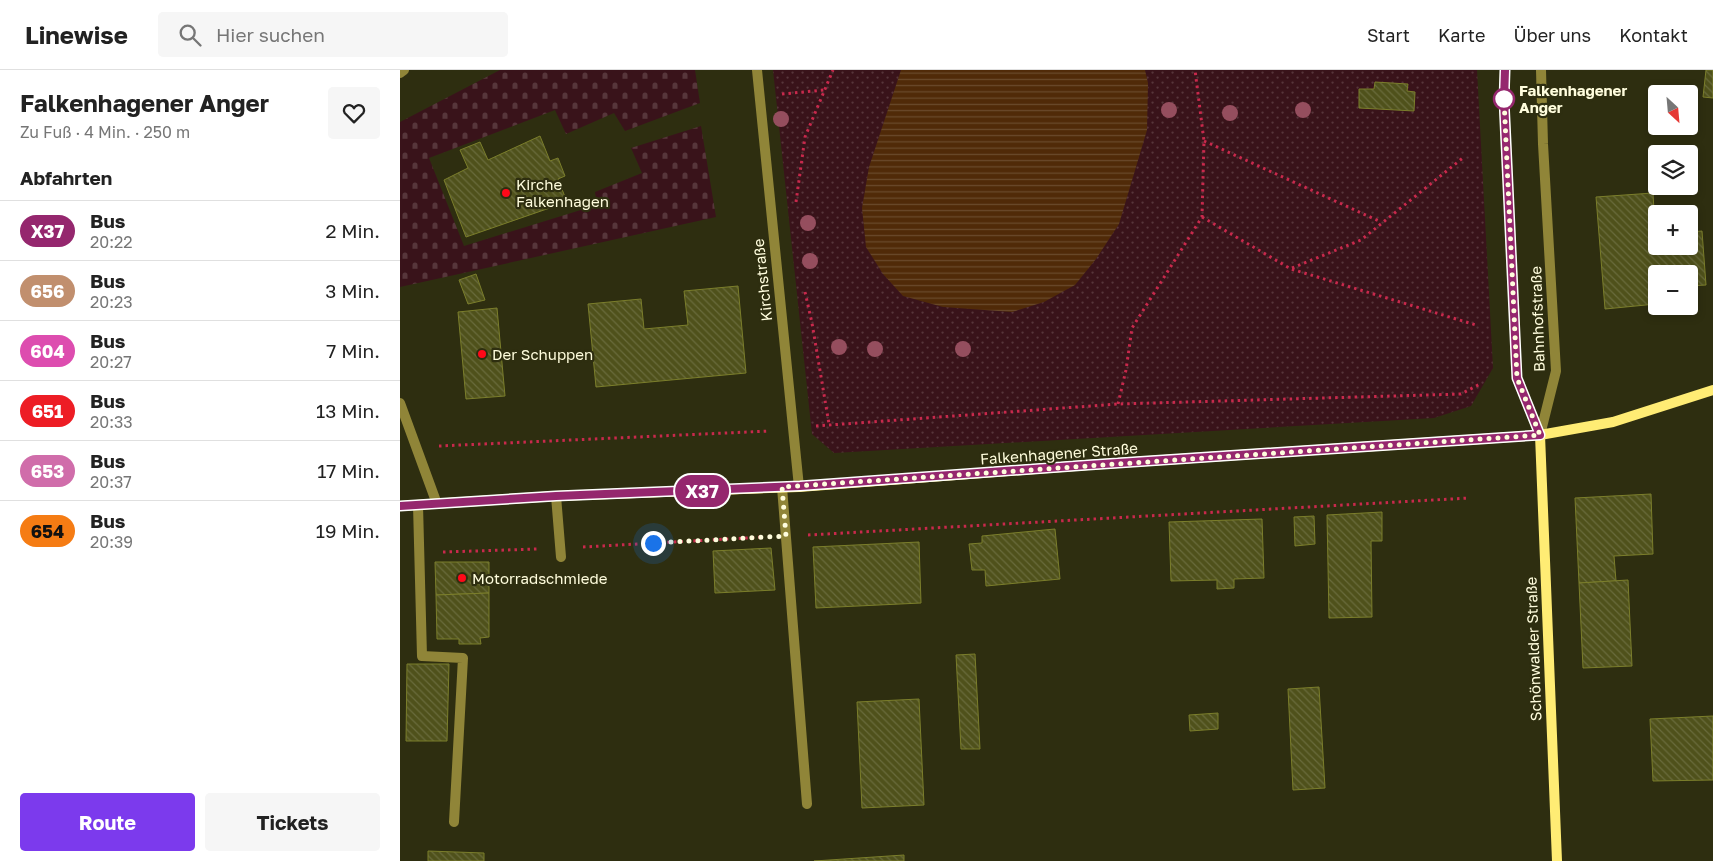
<!DOCTYPE html>
<html lang="de">
<head>
<meta charset="utf-8">
<style>
  body { margin:0; font-family:"Golos Text",sans-serif; background:#f6f6f6; color:#222; height:100vh; display:flex; flex-direction:column; font-size:19px; white-space:nowrap }
  * { box-sizing:border-box; margin:0 }
  p { font-size:16px; color:#767676 }
  .icon { flex:none; width:28px; height:28px; fill:none; stroke:currentColor; stroke-width:2; stroke-linecap:round; stroke-linejoin:round }
  .map { position:relative; flex:1; overflow:hidden }
  .drawer { display:flex; flex-direction:column; background:#fff; width:400px }
  .drawer>* { flex:none }
  .badge { padding:0 10px; border-radius:16px; font-size:18px; line-height:32px }
  .needle { width:32px; rotate:154deg }
  .fabs { position:absolute; left:1248px; top:15px; display:grid; gap:10px }
  .fabs a { display:grid; place-items:center; width:50px; height:50px; border-radius:5px; background:#fff; box-shadow:0 2px 8px #0003; font-size:25px }
  .you { position:absolute; width:25px; height:25px; margin:-12px; border:4px solid #fff; border-radius:50%; background:#1a73e8; box-shadow:0 0 0 8px #1a73e833 }
  .map>.badge { position:absolute; translate:-50% -50%; box-shadow:0 0 0 2px #fff }
  h2 { padding:0 20px; font-size:19px; line-height:45px }
  .round { display:grid; place-items:center; flex:none; width:52px; height:52px; border-radius:5px; background:#f6f6f6 }
  .overview { display:flex; align-items:center; justify-content:space-between; height:85px; padding:0 20px }
  h1 { font-size:24px; font-weight:700; line-height:38px }
  .cta { display:flex; gap:10px; margin-top:auto; padding:10px 20px }
  .cta a { flex:1; height:58px; border-radius:5px; background:#7c3aed; color:#fff; font-size:20px; font-weight:700; line-height:58px; text-align:center }
  .cta a+a { background:#f6f6f6; color:#222 }
  ul { padding:0; list-style:none }
  li { display:flex; align-items:center; gap:15px; height:60px; padding:0 20px; border-top:1px solid #e0e0e0 }
  li div { flex:1 }
  li b { display:block; font-size:19px }
  li em { font-style:normal }
  li .badge { min-width:55px; font-weight:700; text-align:center }
  header { display:flex; align-items:center; gap:30px; box-sizing:border-box; height:70px; padding:0 25px; background:#fff; border-bottom:1px solid #e0e0e0 }
  header strong { font-size:24px }
  nav { display:flex; gap:28px; margin-inline-start:auto; font-size:18px }
  .search { width:350px; height:45px; background:#f6f6f6; display:flex; align-items:center; gap:12px; box-sizing:border-box; padding:0 18px; border-radius:5px; color:#767676; font-size:19px }
  main { display:flex; flex:1; min-height:0 }
  .map>svg:first-child { display:block }
  .cemetery { fill:url(#cemetery-stones) }
  .park { fill:url(#park-dots) }
  .water { fill:url(#water-rules) }
  .building { fill:url(#building-back-hatch); stroke:#7b7e2b }
  .lines { fill:none; stroke-linecap:round; stroke-linejoin:round }
  .path { stroke:#c8294c; stroke-width:3; stroke-dasharray:2.5 4; stroke-linecap:butt }
  .service { stroke:#908538; stroke-width:10 }
  .minor { stroke:#908538; stroke-width:10 }
  .tertiary { stroke:#908538; stroke-width:10 }
  .secondary { stroke:#ffec74; stroke-width:10 }
  .tree { fill:#954e5e }
  .line-casing { stroke:#fff; stroke-width:11 }
  .line { stroke:#95276e; stroke-width:8 }
  .walk { stroke:#fffddd; stroke-width:5; stroke-dasharray:0 9 }
  .stop-dot { fill:#fff; stroke:#95276e; stroke-width:2.5 }
  .poi-dot { fill:#ff0919; stroke:#2e2e10; stroke-width:2 }
  .labels { text-anchor:middle; dominant-baseline:central; stroke-width:4.5; stroke-linejoin:round; paint-order:stroke }
  .stop-label { font-size:15px; font-weight:bold; fill:#fffddd; stroke:#2e2e10; text-anchor:start }
  .poi-label { font-size:15px; fill:#fffddd; stroke:#2e2e10; text-anchor:start }
  .street-label { font-size:15px; fill:#fffddd; stroke:#2e2e10 }
</style>
</head>
<body>
<header>
<strong>Linewise</strong>
<div class="search"><svg class="icon" aria-label="search" viewBox="0 0 24 24"><circle cx="10" cy="10" r="6"/><path d="M15 15l6 6"/></svg>Hier suchen</div>
<nav><a>Start</a><a>Karte</a><a>Über uns</a><a>Kontakt</a></nav>
</header>
<main>
<section class="drawer">
<div class="overview"><div><h1>Falkenhagener Anger</h1><p>Zu Fuß · 4 Min. · 250 m</p></div><a class="round"><svg class="icon" aria-label="heart" viewBox="0 0 24 24"><path d="M12 20l-8-8c-3-5 5-10 8-4 3-6 11-1 8 4z"/></svg></a></div>
<h2>Abfahrten</h2>
<ul>
<li><span class="badge" style="background:#95276e;color:#fff">X37</span><div><b>Bus</b><p>20:22</p></div><em>2 Min.</em></li>
<li><span class="badge" style="background:#c18f6e;color:#fff">656</span><div><b>Bus</b><p>20:23</p></div><em>3 Min.</em></li>
<li><span class="badge" style="background:#dd4daf;color:#fff">604</span><div><b>Bus</b><p>20:27</p></div><em>7 Min.</em></li>
<li><span class="badge" style="background:#ed1d25;color:#fff">651</span><div><b>Bus</b><p>20:33</p></div><em>13 Min.</em></li>
<li><span class="badge" style="background:#d06daa;color:#fff">653</span><div><b>Bus</b><p>20:37</p></div><em>17 Min.</em></li>
<li><span class="badge" style="background:#f57c14;color:#111">654</span><div><b>Bus</b><p>20:39</p></div><em>19 Min.</em></li>
</ul>
<div class="cta"><a>Route</a><a>Tickets</a></div>
</section>
<div class="map">
<svg width="1313" height="791" viewBox="0 0 1313 791">
  <defs>
    <pattern id="cemetery-stones" width="16" height="16" patternUnits="userSpaceOnUse" patternTransform="scale(1.25)"><rect width="16" height="16" fill="#39131a"/><path d="M2 7V4a2 2 0 0 1 4 0v3zM10 15v-3a2 2 0 0 1 4 0v3z" fill="#57363b"/></pattern>
    <pattern id="park-dots" width="8" height="8" patternUnits="userSpaceOnUse" patternTransform="scale(1.25)"><rect width="8" height="8" fill="#39131a"/><path d="M2 2h.1M6 6h.1" fill="none" stroke="#57363b" stroke-width="1.8" stroke-linecap="round"/></pattern>
    <pattern id="water-rules" width="6" height="5" patternUnits="userSpaceOnUse" patternTransform="scale(1.25)"><rect width="6" height="5" fill="#502a08"/><path d="M0 2.5h6" fill="none" stroke="#6a4a2c"/></pattern>
    <pattern id="building-back-hatch" width="6" height="6" patternUnits="userSpaceOnUse" patternTransform="scale(1.25)"><rect width="6" height="6" fill="#4f511b"/><path d="M-1 5l2 2M0 0l6 6M5-1l2 2" fill="none" stroke="#696b3c"/></pattern>
  </defs>
  <rect width="100%" height="100%" fill="#2e2e10"/>
  <polygon class="cemetery" points="100,0 295,0 300,33 225,61 214,43 166,64 155,40 29,88 64,176 197,135 195,122 242,103 231,78 301,56 316,147 0,217 0,52"/>
  <polygon class="park" points="373,0 1077,0 1093,298 1071,336 1034,348 434,383 412,364"/>
  <polygon class="water" points="501,0 745,0 748,13 747,60 719,154 696,189 675,215 644,232 612,242 543,237 503,226 483,204 466,177 462,138 469,97"/>
  <g class="building">
    <polygon points="1306,0 1313,0 1313,28 1303,27"/>
    <polygon points="975,12 1008,14 1007,21 1015,22 1014,41 959,38 959,19 974,19"/>
    <polygon points="140,66 150,91 158,88 165,106 158,109 167,132 66,167 44,110 68,98 60,80 80,72 88,90"/>
    <polygon points="1253,123 1256,176 1289,176 1289,162 1302,161 1306,215 1289,216 1289,204 1256,204 1256,234 1205,239 1196,127"/>
    <polygon points="76,204 85,230 68,234 59,210"/>
    <polygon points="338,216 346,303 196,317 188,234 241,229 244,259 288,255 284,221"/>
    <polygon points="97,238 105,326 66,329 58,242"/>
    <polygon points="1251,424 1253,484 1214,486 1216,511 1179,513 1175,428"/>
    <polygon points="982,442 982,471 971,471 972,547 929,548 927,445"/>
    <polygon points="914,446 915,474 895,476 894,447"/>
    <polygon points="862,449 864,508 834,509 834,518 817,519 817,510 771,511 769,452"/>
    <polygon points="655,459 660,509 586,516 585,500 572,500 569,474 582,473 582,466"/>
    <polygon points="519,472 521,533 416,538 413,477"/>
    <polygon points="371,478 375,520 315,523 313,481"/>
    <polygon points="35,492 89,492 89,523 36,525"/>
    <polygon points="1228,510 1232,596 1183,598 1179,513"/>
    <polygon points="89,523 89,567 80,568 81,574 59,574 59,569 37,569 36,525"/>
    <polygon points="575,584 580,679 561,679 556,585"/>
    <polygon points="7,594 49,594 47,671 6,671"/>
    <polygon points="919,617 925,718 893,720 888,619"/>
    <polygon points="519,629 524,735 462,738 457,632"/>
    <polygon points="818,643 818,659 790,661 789,645"/>
    <polygon points="1313,646 1313,710 1253,711 1250,649"/>
    <polygon points="28,781 84,783 84,791 28,791"/>
    <polygon points="504,785 504,791 414,791"/>
  </g>
  <g class="lines">
    <g class="path">
      <polyline points="382,24 424,20"/>
      <polyline points="804,71 981,152"/>
      <polyline points="396,132 405,67 433,0"/>
      <polyline points="802,147 891,199 1076,255"/>
      <polyline points="892,198 961,170 1064,87"/>
      <polyline points="405,222 412,253 429,354"/>
      <polyline points="718,334 726,300 732,258 802,147 804,71 795,0"/>
      <polyline points="416,356 718,334 1061,324 1080,314"/>
      <polyline points="39,376 370,361"/>
      <polyline points="408,465 1069,428"/>
      <polyline points="183,477 364,467"/>
      <polyline points="43,482 137,479"/>
    </g>
    <g class="service">
      <polyline points="382,417 407,734"/>
      <polyline points="156,426 161,487"/>
      <polyline points="18,435 22,586 63,588 54,752"/>
    </g>
    <g class="minor">
      <polyline points="357,0 399,417"/>
      <polyline points="0,3 4,0"/>
      <polyline points="0,333 37,434"/>
    </g>
    <g class="tertiary">
      <polyline points="1105,0 1104,29 1117,308 1140,365"/>
      <polyline points="1140,365 1156,301 1143,74 1141,0"/>
    </g>
    <g class="secondary">
      <polyline points="1140,365 1157,791"/>
      <polyline points="0,436 156,426 399,417 688,395 1140,365 1213,352 1313,320"/>
    </g>
  </g>
  <g class="tree">
    <circle cx="769" cy="40" r="8"/>
    <circle cx="903" cy="40" r="8"/>
    <circle cx="830" cy="43" r="8"/>
    <circle cx="381" cy="49" r="8"/>
    <circle cx="408" cy="153" r="8"/>
    <circle cx="410" cy="191" r="8"/>
    <circle cx="439" cy="277" r="8"/>
    <circle cx="475" cy="279" r="8"/>
    <circle cx="563" cy="279" r="8"/>
  </g>
  <g class="lines">
    <g class="line-casing">
      <polyline id="line" points="0,436 156,426 400,416 688,395 1140,365 1117,308 1104,30 1105,0"/>
    </g>
    <use href="#line" class="line"/>
    <polyline class="walk" points="253,473 386,466 382,417 1140,365 1117,308 1104,29"/>
  </g>
  <circle class="stop-dot" cx="1104" cy="29" r="10"/>
  <g class="poi-dot">
    <circle cx="106" cy="123" r="5"/>
    <circle cx="82" cy="284" r="5"/>
    <circle cx="62" cy="508" r="5"/>
  </g>
  <g class="labels">
    <g class="stop-label">
      <text x="1119" y="20">Falkenhagener<tspan x="1119" dy="17">Anger</tspan></text>
    </g>
    <g class="poi-label">
      <text x="116" y="114">Kirche<tspan x="116" dy="17">Falkenhagen</tspan></text>
      <text x="92" y="284">Der Schuppen</text>
      <text x="72" y="508">Motorradschmiede</text>
    </g>
    <g class="street-label">
      <text transform="translate(362 210) rotate(-96)">Kirchstraße</text>
      <text transform="translate(1137 249) rotate(-92)">Bahnhofstraße</text>
      <text transform="translate(659 383) rotate(-4)">Falkenhagener Straße</text>
      <text transform="translate(1133 579) rotate(-92)">Schönwalder Straße</text>
    </g>
  </g>
</svg>
<div class="fabs">
<a><svg class="needle" viewBox="-14 -14 28 28"><path d="M0-13l5 13h-10z" fill="#e53935"/><path d="M0 13l5-13h-10z" fill="#767676"/></svg></a>
<a><svg class="icon" aria-label="layers" viewBox="0 0 24 24"><path d="M12 4l9 5-9 5-9-5zM3 14l9 5 9-5"/></svg></a>
<a>+</a>
<a>−</a>
</div>
<div class="you" style="left:253px;top:473px"></div>
<b class="badge" style="left:302px;top:421px;background:#95276e;color:#fff">X37</b>
</div>
</main>
</body>
</html>
